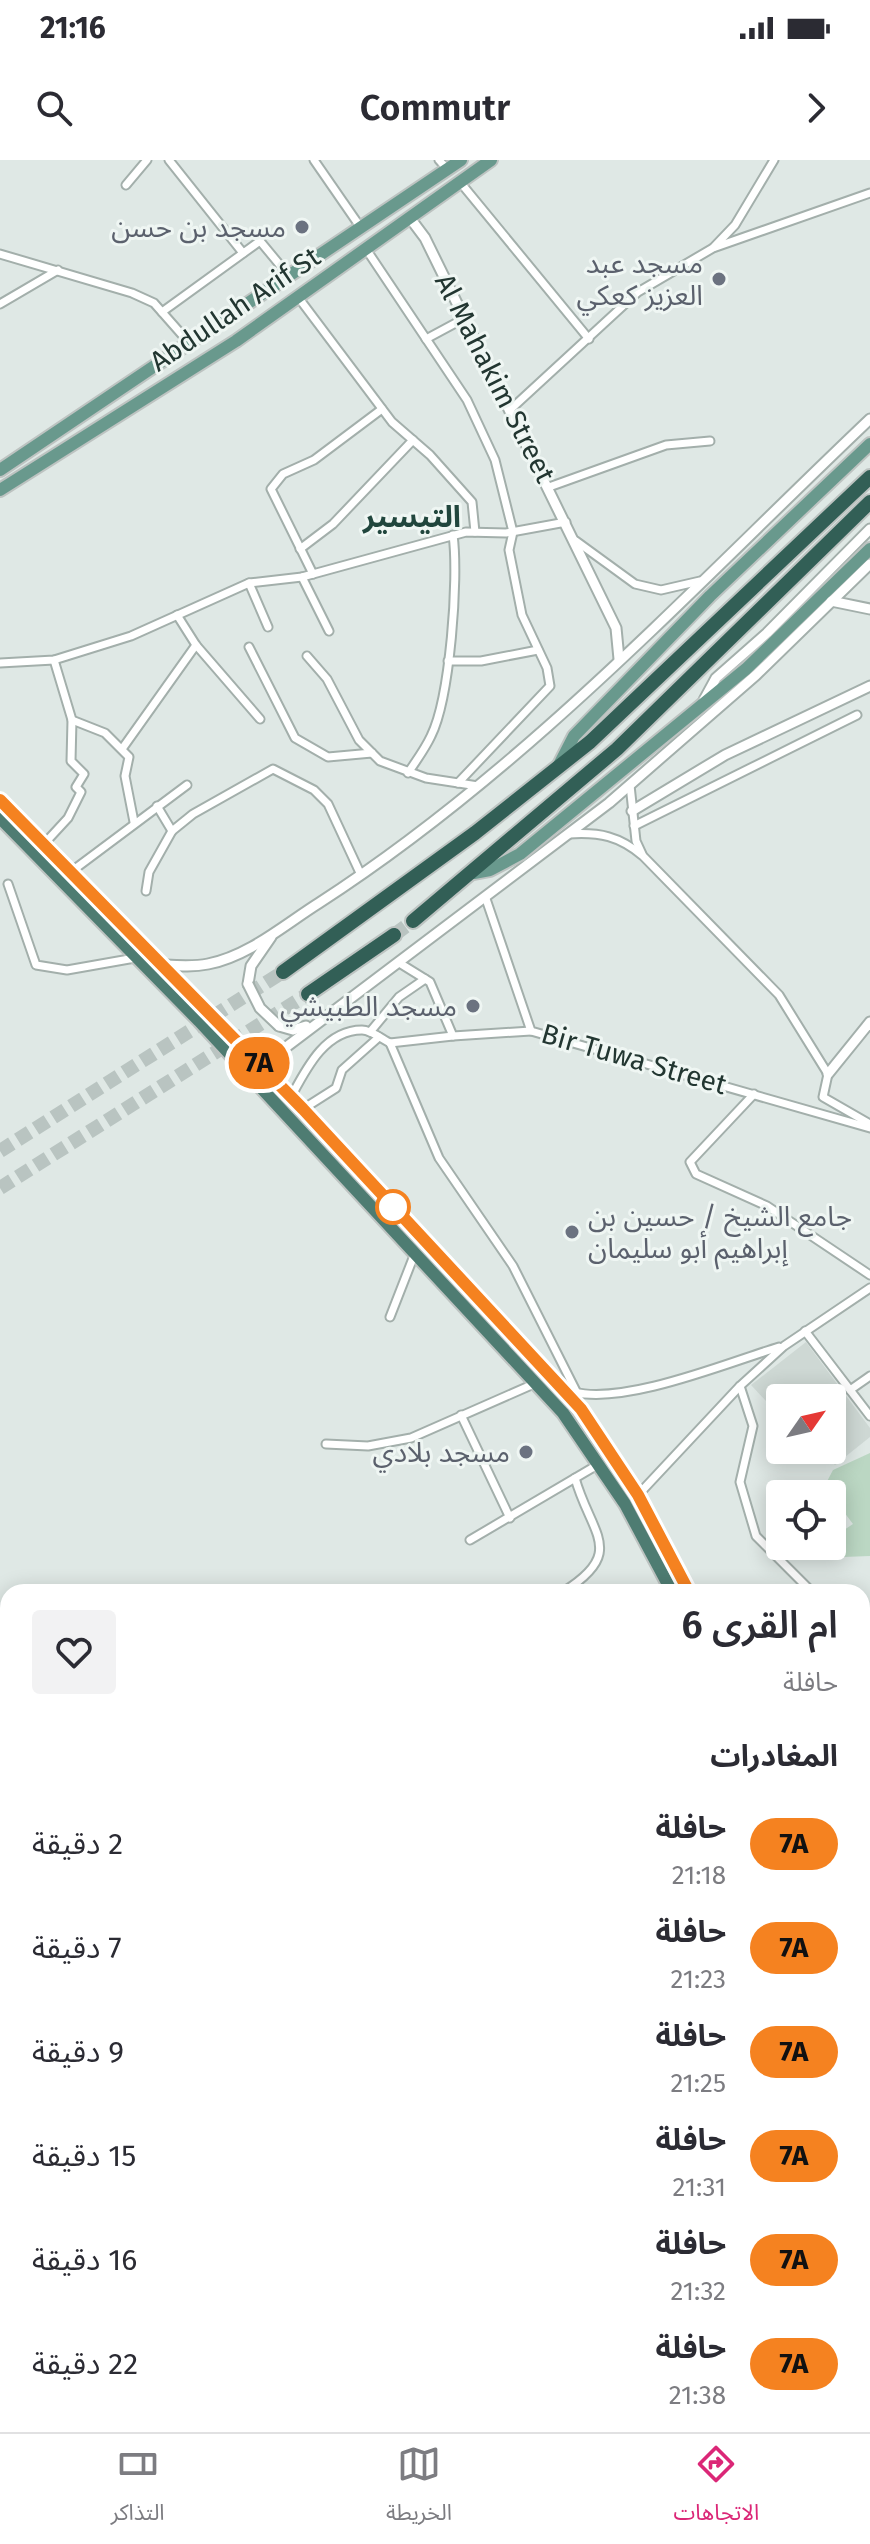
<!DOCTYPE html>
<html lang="ar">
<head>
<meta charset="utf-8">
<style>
  body { margin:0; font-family:"Fira Sans","Noto Sans Arabic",sans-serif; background:#f2f2f3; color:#2b2b33; direction:rtl; height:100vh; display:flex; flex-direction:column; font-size:30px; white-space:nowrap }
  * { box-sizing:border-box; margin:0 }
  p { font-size:26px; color:#7c7c81 }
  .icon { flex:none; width:44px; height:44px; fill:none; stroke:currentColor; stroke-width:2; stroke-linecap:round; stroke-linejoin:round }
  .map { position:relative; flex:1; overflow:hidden; direction:ltr }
  .panel { position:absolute; left:0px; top:1424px; width:870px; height:848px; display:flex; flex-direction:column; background:#fff; border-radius:24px 24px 0 0; box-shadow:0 4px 20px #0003; direction:rtl }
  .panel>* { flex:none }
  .badge { padding:0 16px; border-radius:26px; font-size:28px; line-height:52px }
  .needle { width:52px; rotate:56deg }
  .tools { position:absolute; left:766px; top:1224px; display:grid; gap:16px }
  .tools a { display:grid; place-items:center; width:80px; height:80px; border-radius:8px; background:#fff; box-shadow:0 4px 20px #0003; font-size:40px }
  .map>.badge { position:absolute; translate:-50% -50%; box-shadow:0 0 0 4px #fff }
  h2 { padding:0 32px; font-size:30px; line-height:72px }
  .round { display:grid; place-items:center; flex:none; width:84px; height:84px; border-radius:8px; background:#f2f2f3 }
  .summary { display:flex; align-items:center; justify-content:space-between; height:136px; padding:0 32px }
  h1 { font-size:38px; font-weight:600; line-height:60px }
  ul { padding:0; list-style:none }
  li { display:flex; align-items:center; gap:24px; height:104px; padding:0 32px }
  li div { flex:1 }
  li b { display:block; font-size:30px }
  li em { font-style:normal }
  li .badge { min-width:88px; font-weight:700; text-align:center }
  .status { display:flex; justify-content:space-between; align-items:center; height:56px; padding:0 40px; background:#fff; direction:ltr }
  .status svg { height:22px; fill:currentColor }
  header { display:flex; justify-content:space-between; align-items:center; height:104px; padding:0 32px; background:#fff; font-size:36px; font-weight:600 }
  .tab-bar { display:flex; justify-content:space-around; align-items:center; height:112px; border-top:2px solid #e1e1e2; background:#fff; font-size:22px; color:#7c7c81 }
  .tab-bar a { display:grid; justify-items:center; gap:4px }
  .tab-bar .selected { color:#db2777 }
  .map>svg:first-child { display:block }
  .built { fill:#ced8d4 }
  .green { fill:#bbd7c3 }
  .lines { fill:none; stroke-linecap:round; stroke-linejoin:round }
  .minor-tunnel { stroke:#b9c4c1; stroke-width:7; stroke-dasharray:7 3.5; stroke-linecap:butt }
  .motorway-tunnel { stroke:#b9c4c1; stroke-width:14; stroke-dasharray:14 7; stroke-linecap:butt }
  .minor-casing { stroke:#a3afab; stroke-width:11 }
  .tertiary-casing { stroke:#a3afab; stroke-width:13 }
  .primary-casing { stroke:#bdc3c1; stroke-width:16 }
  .trunk-casing { stroke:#bdc3c1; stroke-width:16 }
  .motorway-casing { stroke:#bdc3c1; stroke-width:18 }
  .minor { stroke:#fff; stroke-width:7 }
  .tertiary { stroke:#fff; stroke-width:9 }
  .primary { stroke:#69998d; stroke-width:12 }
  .trunk { stroke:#4e7c72; stroke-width:12 }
  .motorway { stroke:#325f56; stroke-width:14 }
  .tertiary-bridge-casing { stroke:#a3afab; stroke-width:13; stroke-linecap:butt }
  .tertiary-bridge { stroke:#fff; stroke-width:9 }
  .line-casing { stroke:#fff; stroke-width:18 }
  .line { stroke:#f58220; stroke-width:12 }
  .worship-dot { fill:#6b7280; stroke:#eff6f3; stroke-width:3 }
  .stop-dot { fill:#fff; stroke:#f58220; stroke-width:4 }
  .labels { text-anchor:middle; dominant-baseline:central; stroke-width:6; stroke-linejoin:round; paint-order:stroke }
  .worship-label { font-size:28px; fill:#5b616d; stroke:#eff6f3; text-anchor:end }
  .street-label { font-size:28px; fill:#223631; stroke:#eff6f3 }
  .neighbourhood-label { font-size:30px; font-weight:bold; fill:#21463d; stroke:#eff6f3 }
</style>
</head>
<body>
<div class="status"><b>21:16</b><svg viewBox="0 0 49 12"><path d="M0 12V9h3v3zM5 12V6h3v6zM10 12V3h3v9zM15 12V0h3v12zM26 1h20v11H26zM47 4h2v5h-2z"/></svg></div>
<header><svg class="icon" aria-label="forward" viewBox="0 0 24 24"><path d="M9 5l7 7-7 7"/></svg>Commutr<svg class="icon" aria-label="search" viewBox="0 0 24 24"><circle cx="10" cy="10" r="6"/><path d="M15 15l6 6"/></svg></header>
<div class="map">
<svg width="870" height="2272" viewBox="0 0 870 2272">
  <rect width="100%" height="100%" fill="#dfe8e5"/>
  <polygon class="built" points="806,1182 870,1268 870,1277 835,1305 820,1290 832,1290 832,1238 780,1238 780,1256 751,1225"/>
  <polygon class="green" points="870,1293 870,1396 843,1397 832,1378 853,1364 844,1352 832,1347 832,1334 821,1333 833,1310"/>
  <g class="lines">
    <polyline class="minor-tunnel" points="661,2272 665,2264"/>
    <g class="motorway-tunnel">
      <polyline points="394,775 413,761"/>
      <polyline points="0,991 283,812"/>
      <polyline points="0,1028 308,834"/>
    </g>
    <g class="minor-casing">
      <g id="minor">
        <polyline points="169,0 243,93"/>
        <polyline points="314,0 361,68"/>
        <polyline points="439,0 448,10"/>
        <polyline points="460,22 589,179"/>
        <polyline points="126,25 147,0"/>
        <polyline points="714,87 735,65 774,0"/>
        <polyline points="366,89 467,240 495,300 513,372 509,390 522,455 547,508 550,526 458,623"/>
        <polyline points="0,94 132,133 154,143 191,185"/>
        <polyline points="298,137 392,262 430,295 472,342 475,372"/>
        <polyline points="0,144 58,110"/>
        <polyline points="162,152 260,81 289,116"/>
        <polyline points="426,179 465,158"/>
        <polyline points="511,249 638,132 713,88 870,33"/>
        <polyline points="549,327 666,285 710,281"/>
        <polyline points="576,381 635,424 661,430 700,421"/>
        <polyline points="300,389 333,364 413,280"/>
        <polyline points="313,414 271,329 283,314 314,300 382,249"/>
        <polyline points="302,417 329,471"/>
        <polyline points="249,423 268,467"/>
        <polyline points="177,455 196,485 260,559"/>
        <polyline points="249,487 295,578 328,597 372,593"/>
        <polyline points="307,496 327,519 359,580 380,601 426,618 478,626"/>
        <polyline points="54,500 72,560 105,573 129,597 125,616 134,662"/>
        <polyline points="448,501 481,501 538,490"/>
        <polyline points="0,503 54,500 131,476 249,423 302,417 466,372 506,373 566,362"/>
        <polyline points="122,589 196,485"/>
        <path d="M408,613C416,601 425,589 431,576C450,538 459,418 453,375"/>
        <polyline points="630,625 636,681 642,694"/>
        <polyline points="157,646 172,671 193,654 273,609 314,630 328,644 361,715"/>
        <polyline points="634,666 857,555"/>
        <path d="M569,674C600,672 619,676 643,696L779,835L828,914L823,937L870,964"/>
        <polyline points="44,684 68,658 81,632 76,627 84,614 71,601 72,560"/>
        <polyline points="72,711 187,625"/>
        <polyline points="8,724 36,805 67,810 135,798"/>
        <polyline points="146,731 149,712 172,671"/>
        <polyline points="486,739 531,871 870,968"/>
        <polyline points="401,804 430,822 453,876 531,871"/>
        <polyline points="370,872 399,837 425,819"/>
        <polyline points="390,883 453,876"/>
        <polyline points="754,934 690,1002 696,1014 767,1046 870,1115"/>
        <path d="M291,937C306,909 325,870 362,870C371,870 382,879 390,883L439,998L513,1106L577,1233"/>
        <polyline points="303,949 336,928 342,910 379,877"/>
        <polyline points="390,1157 415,1093"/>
        <polyline points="805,1171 870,1256"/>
        <polyline points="740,1226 753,1266 740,1322 756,1376 812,1432"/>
        <polyline points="850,1230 870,1216"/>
        <path d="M574,1232C625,1245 727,1203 779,1187"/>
        <polyline points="461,1255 510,1358"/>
        <polyline points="326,1284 368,1286 411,1278 536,1223"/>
        <polyline points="638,1335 740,1226 784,1186 870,1128"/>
        <polyline points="470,1380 599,1304"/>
        <path d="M563,1432C627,1392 591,1375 575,1318"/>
        <polyline points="862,1490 870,1499"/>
        <polyline points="862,1973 870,1975"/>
        <polyline points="862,2000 870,2002"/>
        <polyline points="862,2189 870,2157"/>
        <polyline points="550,2264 563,2272"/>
        <polyline points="832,2264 843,2271 844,2264"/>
        <polyline points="615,2272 615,2264"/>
        <polyline points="639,2272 641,2267"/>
      </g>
    </g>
    <g class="tertiary-casing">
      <g id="tertiary">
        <polyline points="410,58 425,78 616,468 619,499"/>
        <polyline points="831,441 870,449"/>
        <polyline points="704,540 716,518 767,473 870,369"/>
        <polyline points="632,651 725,595 870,526"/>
        <path d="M165,805C180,806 194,807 208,804C249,796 284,765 319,743C525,610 693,427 870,259"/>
        <polyline points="248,824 251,806 271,777"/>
        <polyline points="279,866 293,870 306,866"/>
        <polyline points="261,906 609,643 756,515 870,404"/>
        <polyline points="828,914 870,862"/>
      </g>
    </g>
    <g class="primary-casing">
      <g id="primary">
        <polyline points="0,310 461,0"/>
        <polyline points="0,330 236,181 491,0"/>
        <polyline points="559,605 574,576 710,436 870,284"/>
        <polyline points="474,713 490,710 520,694 746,509 870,389"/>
      </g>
    </g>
    <g class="trunk-casing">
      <g id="trunk">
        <polyline points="0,640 303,949 581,1249 638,1335 689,1432"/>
        <polyline points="0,658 199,861 563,1253 625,1344 672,1432"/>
        <polyline points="862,1747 870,1761"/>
        <polyline points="862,1793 870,1810"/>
        <polyline points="862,2243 870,2215"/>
        <polyline points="277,2264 280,2272"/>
        <polyline points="856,2272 857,2264"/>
      </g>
    </g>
    <g class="motorway-casing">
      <g id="motorway">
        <polyline points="413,761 617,589 870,342"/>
        <polyline points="283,812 475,673 590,582 870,317"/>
        <polyline points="308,834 394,775"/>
        <polyline points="862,1614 870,1612"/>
        <polyline points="862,1631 870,1630"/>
        <polyline points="862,1656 870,1655"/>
        <polyline points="293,2264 296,2272"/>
        <polyline points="315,2264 318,2272"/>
      </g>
    </g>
    <use href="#minor" class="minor"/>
    <use href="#tertiary" class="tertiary"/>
    <use href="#primary" class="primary"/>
    <use href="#trunk" class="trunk"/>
    <use href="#motorway" class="motorway"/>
    <g class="tertiary-bridge-casing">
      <polyline id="tertiary-bridge" points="248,824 260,848 279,866"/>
    </g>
    <use href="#tertiary-bridge" class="tertiary-bridge"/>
  </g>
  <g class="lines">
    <g class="line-casing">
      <polyline id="line" points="0,640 303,949 581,1249 638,1335 689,1432"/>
    </g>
    <use href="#line" class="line"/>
  </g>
  <g class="worship-dot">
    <circle cx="302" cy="67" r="8"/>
    <circle cx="719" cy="119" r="8"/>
    <circle cx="473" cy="846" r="8"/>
    <circle cx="572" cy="1072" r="8"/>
    <circle cx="526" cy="1292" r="8"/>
  </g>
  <circle class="stop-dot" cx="393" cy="1047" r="16"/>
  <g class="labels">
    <g class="worship-label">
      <text x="286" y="67">مسجد بن حسن</text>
      <text x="703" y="103">مسجد عبد<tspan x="703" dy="32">العزيز كعكي</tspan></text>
      <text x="457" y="846">مسجد الطبيشي</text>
      <text x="588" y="1056" text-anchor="start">جامع الشيخ / حسين بن<tspan x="588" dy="32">إبراهيم أبو سليمان</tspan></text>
      <text x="510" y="1292">مسجد بلادي</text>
    </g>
    <g class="street-label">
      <text transform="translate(235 149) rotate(-34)">Abdullah Arif St</text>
      <text transform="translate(495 218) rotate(63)">Al Mahakim Street</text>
      <text transform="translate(634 899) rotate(16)">Bir Tuwa Street</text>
    </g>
    <g class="neighbourhood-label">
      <text x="412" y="357">التيسير</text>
    </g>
  </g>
</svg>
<div class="tools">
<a><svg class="needle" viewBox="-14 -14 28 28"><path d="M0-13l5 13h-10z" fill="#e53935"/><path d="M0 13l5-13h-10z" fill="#7c7c81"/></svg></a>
<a><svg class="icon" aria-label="locate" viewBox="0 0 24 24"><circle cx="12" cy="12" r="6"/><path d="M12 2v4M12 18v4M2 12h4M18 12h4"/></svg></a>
</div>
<b class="badge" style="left:259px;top:903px;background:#f58220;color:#111">7A</b>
<section class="panel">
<div class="summary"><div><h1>ام القرى 6</h1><p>حافلة</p></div><a class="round"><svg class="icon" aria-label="heart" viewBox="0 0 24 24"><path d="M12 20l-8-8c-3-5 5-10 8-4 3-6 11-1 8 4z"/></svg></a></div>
<h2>المغادرات</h2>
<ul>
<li><span class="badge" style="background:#f58220;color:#111">7A</span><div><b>حافلة</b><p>21:18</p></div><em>2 دقيقة</em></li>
<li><span class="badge" style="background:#f58220;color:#111">7A</span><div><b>حافلة</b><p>21:23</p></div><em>7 دقيقة</em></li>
<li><span class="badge" style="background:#f58220;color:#111">7A</span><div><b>حافلة</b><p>21:25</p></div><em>9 دقيقة</em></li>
<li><span class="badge" style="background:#f58220;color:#111">7A</span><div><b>حافلة</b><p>21:31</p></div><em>15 دقيقة</em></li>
<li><span class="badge" style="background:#f58220;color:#111">7A</span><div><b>حافلة</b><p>21:32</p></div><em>16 دقيقة</em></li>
<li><span class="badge" style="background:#f58220;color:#111">7A</span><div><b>حافلة</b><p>21:38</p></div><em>22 دقيقة</em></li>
</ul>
</section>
</div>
<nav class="tab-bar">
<a class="selected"><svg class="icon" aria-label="directions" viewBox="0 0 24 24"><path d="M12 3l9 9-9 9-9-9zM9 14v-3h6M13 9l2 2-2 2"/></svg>الاتجاهات</a>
<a><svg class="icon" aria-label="map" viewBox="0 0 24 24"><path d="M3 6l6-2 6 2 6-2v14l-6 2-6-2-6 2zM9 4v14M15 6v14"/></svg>الخريطة</a>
<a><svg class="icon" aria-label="tickets" viewBox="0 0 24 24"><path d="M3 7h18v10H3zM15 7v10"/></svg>التذاكر</a>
</nav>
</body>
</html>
